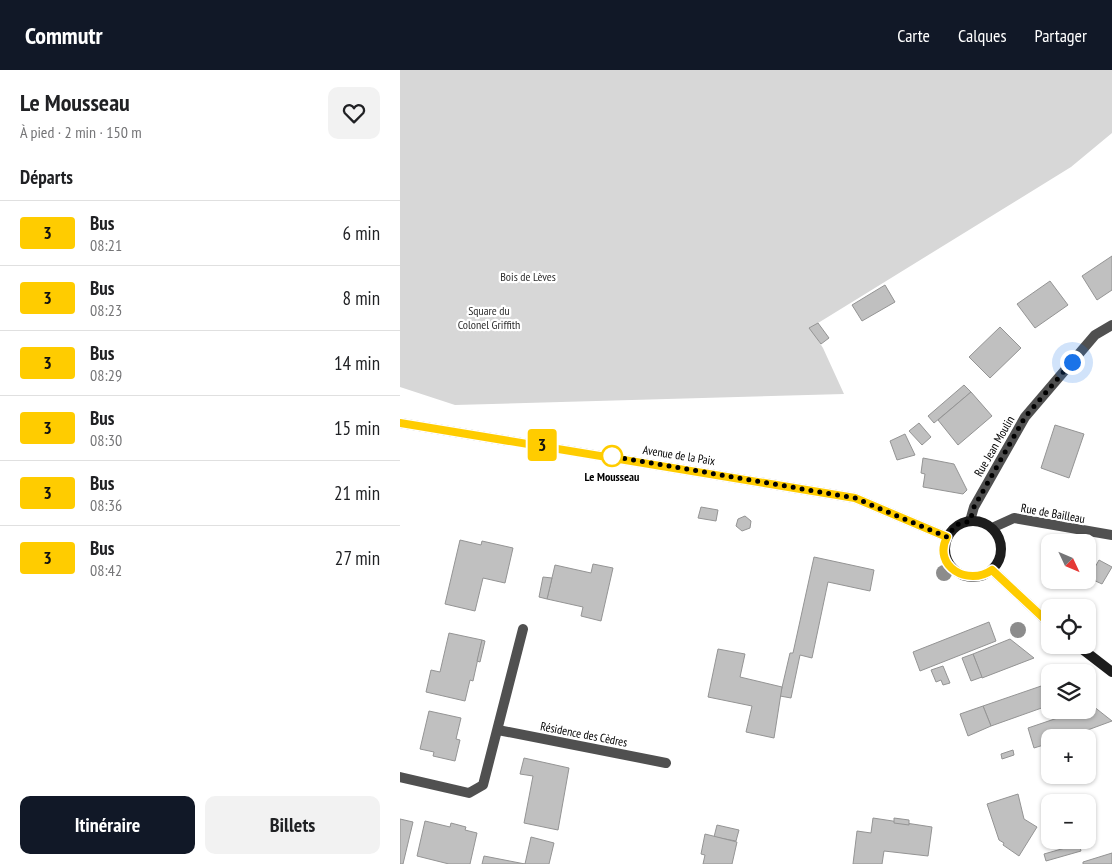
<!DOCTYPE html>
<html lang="fr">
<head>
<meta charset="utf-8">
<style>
  body { margin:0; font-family:"PT Sans Narrow",sans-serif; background:#f2f2f2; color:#202124; height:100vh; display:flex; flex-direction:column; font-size:19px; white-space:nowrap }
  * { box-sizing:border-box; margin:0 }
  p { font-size:16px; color:#757577 }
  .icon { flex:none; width:28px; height:28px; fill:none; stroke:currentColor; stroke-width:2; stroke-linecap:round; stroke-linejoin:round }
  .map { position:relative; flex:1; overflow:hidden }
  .sheet { display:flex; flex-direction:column; background:#fff; width:400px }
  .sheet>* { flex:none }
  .badge { padding:0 10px; border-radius:4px; font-size:18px; line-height:32px }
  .needle { width:32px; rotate:134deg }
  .fabs { position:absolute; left:641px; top:464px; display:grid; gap:10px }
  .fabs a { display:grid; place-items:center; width:55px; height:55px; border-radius:10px; background:#fff; box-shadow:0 1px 4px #0004; font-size:25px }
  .you { position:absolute; width:25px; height:25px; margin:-12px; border:4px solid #fff; border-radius:50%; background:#1a73e8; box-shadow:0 0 0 8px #1a73e833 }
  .map>.badge { position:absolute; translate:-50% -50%; box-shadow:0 0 0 2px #fff }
  h2 { padding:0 20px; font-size:19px; line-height:45px }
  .round { display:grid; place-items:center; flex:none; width:52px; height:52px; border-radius:10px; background:#f2f2f2 }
  .summary { display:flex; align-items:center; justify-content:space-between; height:85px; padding:0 20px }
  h1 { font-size:24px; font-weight:700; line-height:38px }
  .primary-button { display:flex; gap:10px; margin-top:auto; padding:10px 20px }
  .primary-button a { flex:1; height:58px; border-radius:10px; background:#111827; color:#fff; font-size:20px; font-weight:700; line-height:58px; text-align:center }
  .primary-button a+a { background:#f2f2f2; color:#202124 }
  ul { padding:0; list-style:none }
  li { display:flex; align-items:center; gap:15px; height:65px; padding:0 20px; border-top:1px solid #e0e0e0 }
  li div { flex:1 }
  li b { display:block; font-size:19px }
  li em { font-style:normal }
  li .badge { min-width:55px; font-weight:700; text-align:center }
  header { display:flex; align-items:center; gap:30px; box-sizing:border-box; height:70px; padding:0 25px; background:#111827; color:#fff }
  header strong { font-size:24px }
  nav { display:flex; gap:28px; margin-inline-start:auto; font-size:18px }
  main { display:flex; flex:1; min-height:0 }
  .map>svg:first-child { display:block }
  .green { fill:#d7d7d7 }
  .building { fill:#c0c0c0; stroke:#949494 }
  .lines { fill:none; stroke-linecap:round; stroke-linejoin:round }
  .service { stroke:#505050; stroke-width:10 }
  .minor { stroke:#505050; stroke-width:10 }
  .tertiary { stroke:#505050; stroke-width:10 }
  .secondary { stroke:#1d1d1d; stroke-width:10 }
  .tree { fill:#8c8c8c }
  .line-casing { stroke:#fff; stroke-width:11 }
  .line { stroke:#fc0; stroke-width:8 }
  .walk { stroke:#000; stroke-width:5; stroke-dasharray:0 9 }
  .stop-dot { fill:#fff; stroke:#fc0; stroke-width:2.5 }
  .labels { text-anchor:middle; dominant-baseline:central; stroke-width:4.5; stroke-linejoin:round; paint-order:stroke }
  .park-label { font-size:12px; fill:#2e2e2e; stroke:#fff }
  .street-label { font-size:12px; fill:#000; stroke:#fff }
  .stop-label { font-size:12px; font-weight:bold; fill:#000; stroke:#fff }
</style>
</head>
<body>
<header>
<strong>Commutr</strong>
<nav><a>Carte</a><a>Calques</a><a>Partager</a></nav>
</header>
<main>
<section class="sheet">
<div class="summary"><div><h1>Le Mousseau</h1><p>À pied · 2 min · 150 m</p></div><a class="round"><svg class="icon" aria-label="heart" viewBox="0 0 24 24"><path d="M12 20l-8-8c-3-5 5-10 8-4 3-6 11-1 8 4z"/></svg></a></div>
<h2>Départs</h2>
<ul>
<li><span class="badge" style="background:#fc0;color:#111">3</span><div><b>Bus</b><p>08:21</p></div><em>6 min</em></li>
<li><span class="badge" style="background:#fc0;color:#111">3</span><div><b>Bus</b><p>08:23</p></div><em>8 min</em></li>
<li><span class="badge" style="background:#fc0;color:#111">3</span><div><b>Bus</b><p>08:29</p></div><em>14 min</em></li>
<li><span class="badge" style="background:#fc0;color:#111">3</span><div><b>Bus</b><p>08:30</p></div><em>15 min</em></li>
<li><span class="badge" style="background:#fc0;color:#111">3</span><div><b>Bus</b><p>08:36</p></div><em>21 min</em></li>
<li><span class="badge" style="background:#fc0;color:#111">3</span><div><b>Bus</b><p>08:42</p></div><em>27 min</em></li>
</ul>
<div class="primary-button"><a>Itinéraire</a><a>Billets</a></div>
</section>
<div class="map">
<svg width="712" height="794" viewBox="0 0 712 794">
  <rect width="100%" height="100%" fill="#fff"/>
  <polygon class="green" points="0,0 712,0 712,63 671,97 410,258 423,278 444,324 55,335 0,317"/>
  <g class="building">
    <polygon points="712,186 712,220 697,230 682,206"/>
    <polygon points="650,211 668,235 635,258 617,234"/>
    <polygon points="485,215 495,232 462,251 452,235"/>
    <polygon points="418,253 429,268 421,274 409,258"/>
    <polygon points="600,257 621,278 590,308 569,287"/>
    <polygon points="564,315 571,322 534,353 528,346"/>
    <polygon points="571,322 592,346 558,375 538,350"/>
    <polygon points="519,353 531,367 522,375 509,361"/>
    <polygon points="655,355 684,364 669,408 641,398"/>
    <polygon points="505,364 515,385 497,390 490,371"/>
    <polygon points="523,388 554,394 567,420 563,424 523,417 525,404 521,403"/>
    <polygon points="301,437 318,440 316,451 298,448"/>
    <polygon points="345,446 351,451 350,458 342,461 336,456 338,449"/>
    <polygon points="60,470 81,475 82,471 113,478 105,513 83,508 75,541 45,534"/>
    <polygon points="414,487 474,500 470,521 428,512 412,588 400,585 391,628 380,626 390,583 393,583"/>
    <polygon points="699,490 712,497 702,514 689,508"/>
    <polygon points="193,494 213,498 201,551 181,546 183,537 147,529 155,495 191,503"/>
    <polygon points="143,507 152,508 147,529 139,527"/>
    <polygon points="589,552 596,571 520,601 513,582"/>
    <polygon points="49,563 82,570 73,611 70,610 65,631 26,622 31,600 40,602"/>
    <polygon points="610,569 634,588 582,608 573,584"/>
    <polygon points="82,570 85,571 80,592 77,591"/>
    <polygon points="318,579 345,584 340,607 382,617 374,668 346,662 352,636 308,627"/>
    <polygon points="573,584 582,607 571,611 562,588"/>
    <polygon points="543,596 550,613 543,615 541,610 536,612 531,600"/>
    <polygon points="650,607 650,635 591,656 583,636 647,614 645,609"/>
    <polygon points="583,636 591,656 568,666 560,644"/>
    <polygon points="693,636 712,651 666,668 650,668 650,673 634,678 628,658 681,640 688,640 688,638"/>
    <polygon points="29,641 61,648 56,669 60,670 55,691 33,686 34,682 20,679"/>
    <polygon points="613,680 614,685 602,689 601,684"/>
    <polygon points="124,688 169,698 158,760 124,753 133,706 120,704"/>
    <polygon points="618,724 624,749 637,757 619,786 603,775 604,773 599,770 587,734"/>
    <polygon points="473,748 532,757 528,786 484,781 482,794 453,794 457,761 471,763"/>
    <polygon points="494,748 509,750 509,755 494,753"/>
    <polygon points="0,749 13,752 3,794 0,794"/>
    <polygon points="25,751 50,757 51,753 66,757 65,760 77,763 70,794 49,794 17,786"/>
    <polygon points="317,755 339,760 336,771 314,767"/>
    <polygon points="305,764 337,772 332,794 303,794 305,785 301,784"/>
    <polygon points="131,767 154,773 149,794 82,794 84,786 125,794"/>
    <polygon points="679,774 681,781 646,791 644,784"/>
    <polygon points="712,783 712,794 683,794 683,792"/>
  </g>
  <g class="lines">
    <g class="service">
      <polyline points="98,660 266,693"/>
      <polyline points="0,707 69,723 83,715 123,559"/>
    </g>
    <polyline class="minor" points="570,451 574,437 625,347 695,265 712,255"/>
    <polyline class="tertiary" points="592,458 614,448 712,465"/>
    <g class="secondary">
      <polyline points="0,353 455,428 547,467"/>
      <circle cx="573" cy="479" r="28"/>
      <polyline points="592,500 650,554"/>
      <polyline points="677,575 712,602"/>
    </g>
  </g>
  <g class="tree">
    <circle cx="544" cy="503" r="8"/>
    <circle cx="618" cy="560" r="8"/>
  </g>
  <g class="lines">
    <g class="line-casing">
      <path id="line" d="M0,353L455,428L547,467C532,496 568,517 592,500L650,554"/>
    </g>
    <use href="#line" class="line"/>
    <polyline class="walk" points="212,386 205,385 455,428 547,467 556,455 570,451 574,437 625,347 672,292"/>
  </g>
  <circle class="stop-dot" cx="212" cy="386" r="10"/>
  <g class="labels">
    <g class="park-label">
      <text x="128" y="206">Bois de Lèves</text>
      <text x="89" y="240">Square du<tspan x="89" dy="14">Colonel Griffith</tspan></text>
    </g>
    <g class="street-label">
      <text transform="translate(594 376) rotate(-60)">Rue Jean Moulin</text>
      <text transform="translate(279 385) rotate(9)">Avenue de la Paix</text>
      <text transform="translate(653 443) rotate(10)">Rue de Bailleau</text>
      <text transform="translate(184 664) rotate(11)">Résidence des Cèdres</text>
    </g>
    <g class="stop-label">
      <text x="212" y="406">Le Mousseau</text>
    </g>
  </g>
</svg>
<div class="fabs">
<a><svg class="needle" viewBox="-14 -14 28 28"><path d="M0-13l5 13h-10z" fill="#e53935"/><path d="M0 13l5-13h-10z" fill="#757577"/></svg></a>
<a><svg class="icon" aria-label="locate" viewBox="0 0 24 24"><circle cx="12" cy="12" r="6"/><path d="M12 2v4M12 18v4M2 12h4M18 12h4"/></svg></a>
<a><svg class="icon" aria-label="layers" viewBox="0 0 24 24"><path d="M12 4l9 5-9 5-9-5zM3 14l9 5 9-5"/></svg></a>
<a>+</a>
<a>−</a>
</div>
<div class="you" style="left:672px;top:292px"></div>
<b class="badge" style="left:142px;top:375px;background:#fc0;color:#111">3</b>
</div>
</main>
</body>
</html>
